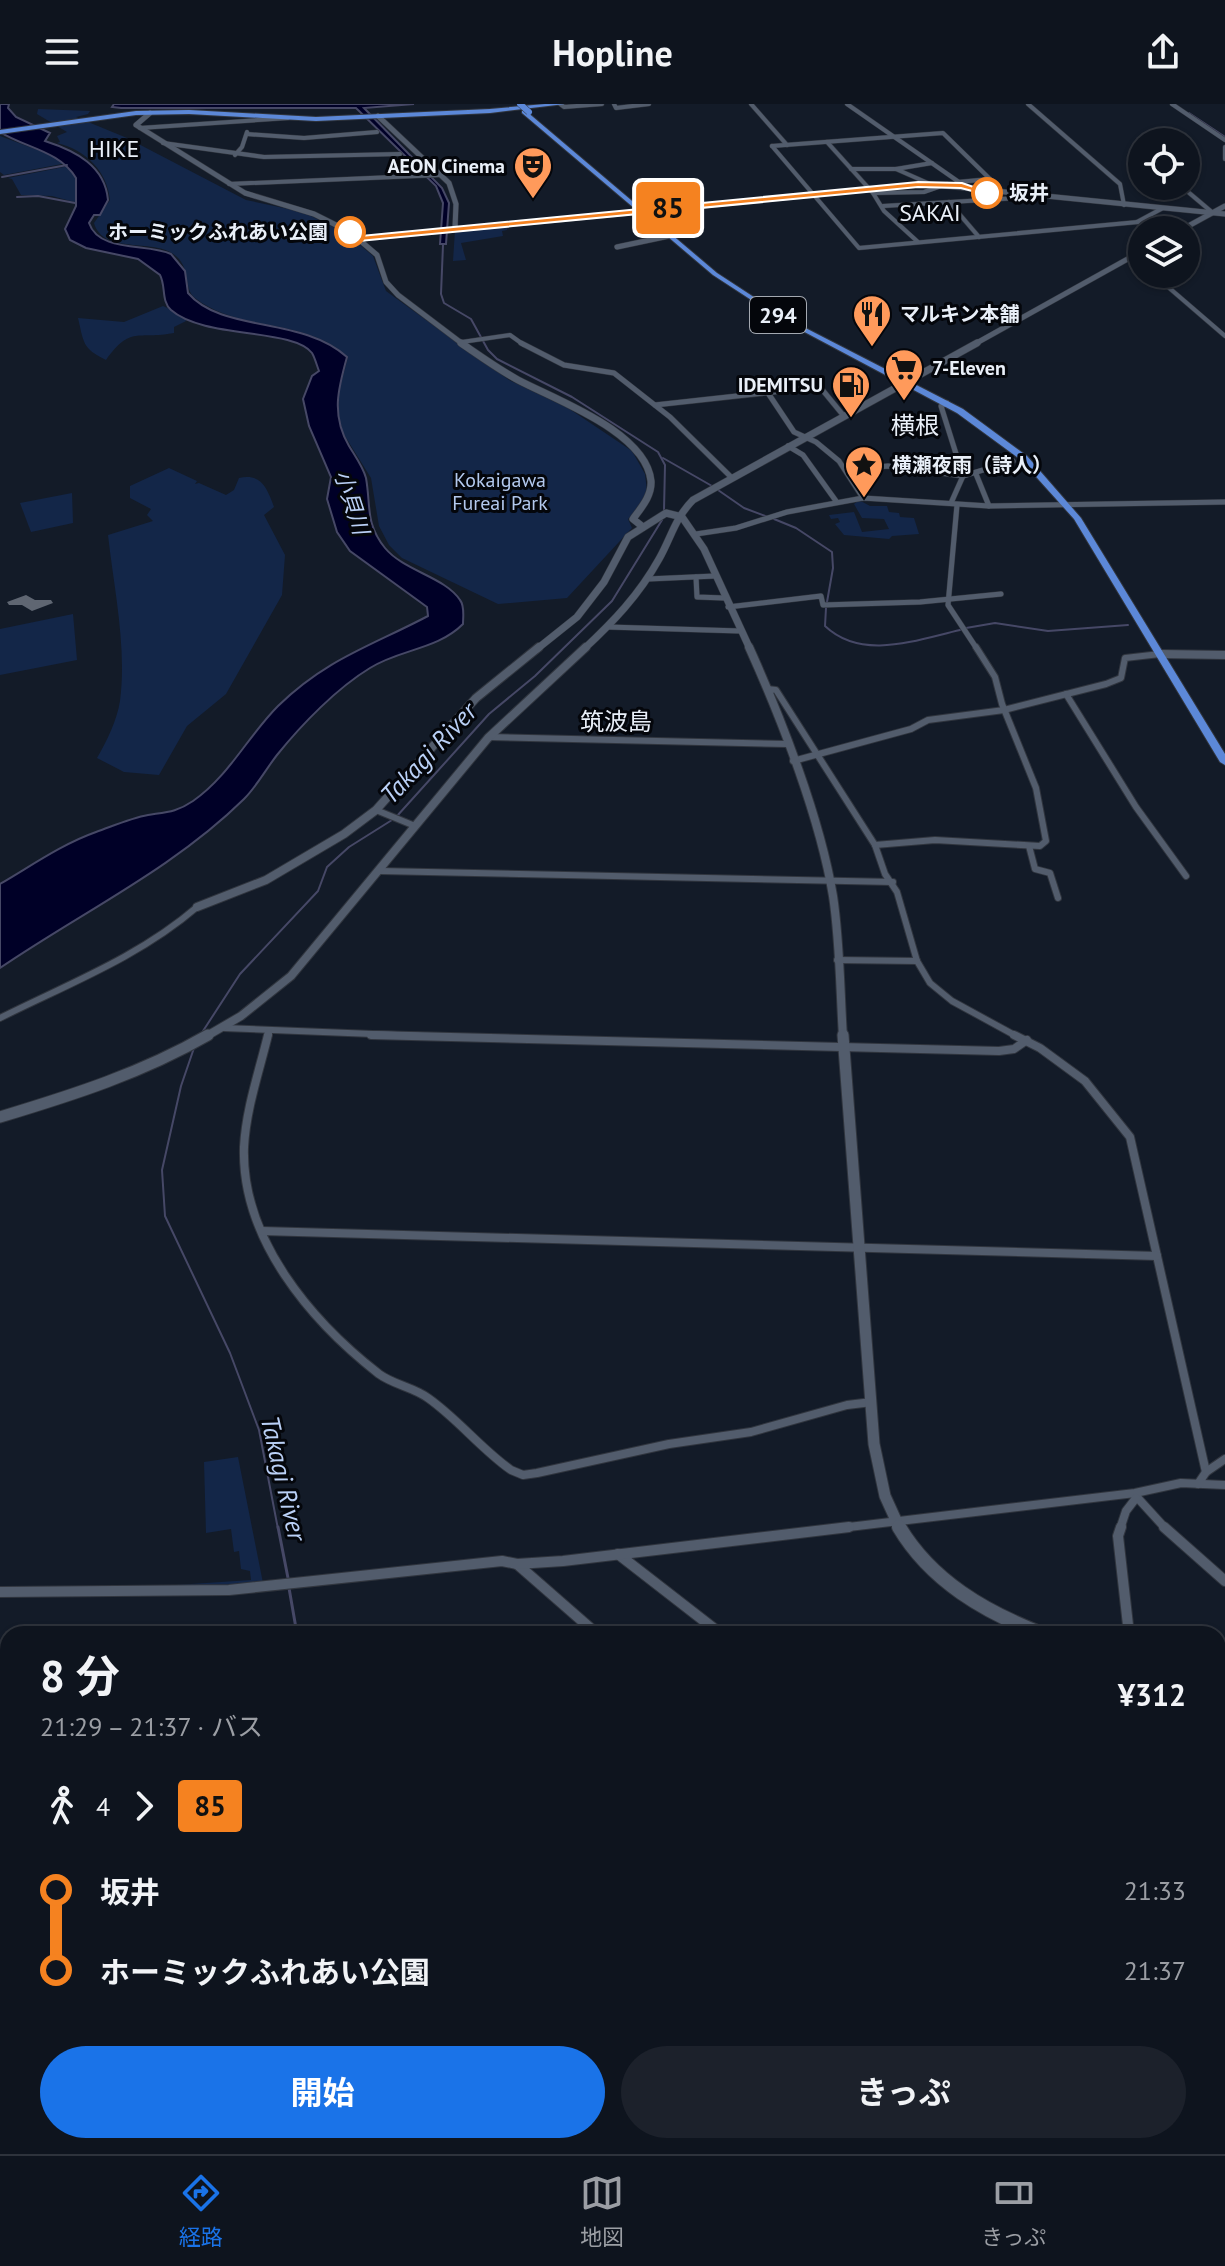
<!DOCTYPE html>
<html lang="ja">
<head>
<meta charset="utf-8">
<style>
  body { margin:0; font-family:"PT Sans","Noto Sans JP",sans-serif; background:#1c212b; color:#f1f3f6; height:100vh; display:flex; flex-direction:column; font-size:30px; white-space:nowrap }
  * { box-sizing:border-box; margin:0 }
  p { font-size:26px; color:#9b9ea4 }
  .icon { flex:none; width:44px; height:44px; fill:none; stroke:currentColor; stroke-width:2; stroke-linecap:round; stroke-linejoin:round }
  .map { position:relative; flex:1; overflow:hidden }
  .side { position:absolute; left:0px; top:1522px; width:1226px; height:528px; display:flex; flex-direction:column; background:#0e141e; border-radius:24px 24px 0 0; box-shadow:0 2px 6px #0004,0 0 0 2px #2e333c }
  .side>* { flex:none }
  .badge { padding:0 16px; border-radius:6px; font-size:28px; line-height:52px }
  .controls { position:absolute; left:1128px; top:24px; display:grid; gap:16px }
  .controls a { display:grid; place-items:center; width:72px; height:72px; border-radius:50%; background:#0e141e; box-shadow:0 2px 6px #0004,0 0 0 2px #2e333c; font-size:40px }
  .map>.badge { position:absolute; translate:-50% -50%; box-shadow:0 0 0 4px #fff }
  .legs { display:flex; align-items:center; gap:12px; height:88px; padding:0 40px; font-size:26px }
  .legs p { margin-inline-start:auto }
  .headline { display:flex; align-items:center; justify-content:space-between; height:136px; padding:0 40px }
  h1 { font-size:44px; font-weight:700; line-height:60px }
  .cta { display:flex; gap:16px; margin-top:auto; padding:16px 40px }
  .cta a { flex:1; height:92px; border-radius:48px; background:#1a73e8; color:#fff; font-size:32px; font-weight:700; line-height:92px; text-align:center }
  .cta a+a { background:#1c212b; color:#f1f3f6 }
  ul { padding:0 40px; list-style:none }
  li { display:flex; align-items:center; gap:28px; height:80px; font-size:30px }
  li i { display:grid; place-items:center; width:12px; height:100%; margin:0 10px; background:currentColor }
  li i::after { content:''; width:20px; height:20px; margin:-10px; border:6px solid; border-radius:50%; background:#0e141e }
  li p { margin-inline-start:auto }
  li:first-child i { background:linear-gradient(#0000 50%,currentColor 0) }
  li:last-child i { background:linear-gradient(currentColor 50%,#0000 0) }
  header { display:flex; justify-content:space-between; align-items:center; height:104px; padding:0 40px; background:#0e141e; font-size:36px; font-weight:700 }
  .tab-bar { display:flex; justify-content:space-around; align-items:center; height:112px; border-top:2px solid #2e333c; background:#0e141e; font-size:22px; color:#9b9ea4 }
  .tab-bar a { display:grid; justify-items:center; gap:4px }
  .tab-bar .active { color:#1a73e8 }
  .map>svg:first-child { display:block }
  .green { fill:#132648 }
  .water { fill:#000027; stroke:#464866; stroke-width:2 }
  .lines { fill:none; stroke-linecap:round; stroke-linejoin:round }
  .stream-far1 { stroke:#464866; stroke-width:2 }
  .stream { stroke:#464866; stroke-width:3 }
  .taxiway { fill:#5f6672; fill-rule:evenodd }
  .street-far4-casing { stroke:#30353e; stroke-width:5 }
  .street-far3-casing { stroke:#30353e; stroke-width:6 }
  .street-far2-casing { stroke:#30353e; stroke-width:8 }
  .street-far1-casing { stroke:#30353e; stroke-width:10 }
  .street-casing { stroke:#30353e; stroke-width:12 }
  .secondary-far4-casing { stroke:#30353e; stroke-width:6 }
  .secondary-far3-casing { stroke:#30353e; stroke-width:8 }
  .secondary-far2-casing { stroke:#30353e; stroke-width:10 }
  .secondary-far1-casing { stroke:#30353e; stroke-width:13 }
  .secondary-casing { stroke:#30353e; stroke-width:16 }
  .highway-casing { stroke:#30353e; stroke-width:2 }
  .street-far4 { stroke:#525c6c; stroke-width:4 }
  .street-far3 { stroke:#525c6c; stroke-width:5 }
  .street-far2 { stroke:#525c6c; stroke-width:6 }
  .street-far1 { stroke:#525c6c; stroke-width:8 }
  .street { stroke:#525c6c; stroke-width:10 }
  .secondary-far4 { stroke:#525c6c; stroke-width:5 }
  .secondary-far3 { stroke:#525c6c; stroke-width:7 }
  .secondary-far2 { stroke:#525c6c; stroke-width:8 }
  .secondary-far1 { stroke:#525c6c; stroke-width:11 }
  .secondary { stroke:#525c6c; stroke-width:14 }
  .highway { fill:#5c88d8; fill-rule:evenodd }
  .highway-bridge-casing { stroke:#30353e; stroke-width:7; stroke-linecap:butt }
  .highway-bridge { stroke:#5c88d8; stroke-width:6 }
  .line-1 { fill:#f58220; stroke:#fff; stroke-width:2 }
  .stop-1-dot { fill:#fff; stroke:#f58220; stroke-width:4 }
  .labels { text-anchor:middle; dominant-baseline:central; stroke-width:6; stroke-linejoin:round; paint-order:stroke }
  .far-poi-label { font-size:20px; font-weight:bold; fill:#e9eff8; stroke:#04060b; text-anchor:start }
  .far-stop-label { font-size:20px; font-weight:bold; fill:#e9eff8; stroke:#04060b; text-anchor:start }
  .far-park-label { font-size:20px; fill:#b3c9ee; stroke:#04060b }
  .shield { fill:#04060b; stroke:#a4a9b1; stroke-width:2 }
  .shield-label { font-size:22px; font-weight:bold; fill:#e9eff8 }
  .far-water-label { font-size:22px; font-style:italic; fill:#bad0f6; stroke:#04060b }
  .far-quarter-label { font-size:24px; fill:#e9eff8; stroke:#04060b }
  .water-label { font-size:26px; font-style:italic; fill:#bad0f6; stroke:#04060b }
</style>
</head>
<body>
<header><svg class="icon" aria-label="menu" viewBox="0 0 24 24"><path d="M4 6h16M4 12h16M4 18h16"/></svg>Hopline<svg class="icon" aria-label="share" viewBox="0 0 24 24"><path d="M12 15V3M7 8l5-5 5 5M5 13v7h14v-7"/></svg></header>
<div class="map">
<svg width="1225" height="2050" viewBox="0 0 1225 2050">
  <rect width="100%" height="100%" fill="#131b28"/>
  <g class="green">
    <path d="M38,5L90,7L88,10L76,13L127,34L246,96L303,108L347,130L373,152L386,187L509,276L568,304L632,347L645,370L647,387L641,403L628,415L632,424L567,494L498,500L402,454L389,441L379,422L371,374L343,329L338,308L339,287L348,253C305,213 240,229 195,194C182,184 193,160 170,148C149,136 102,149 94,119L110,96C107,67 86,46 57,39L60,38L57,32L67,28L37,10Z"/>
    <polygon points="0,32 59,54 67,59 4,71 0,68"/>
    <polygon points="69,62 79,79 77,97 74,98 52,92 21,91 12,75 8,74"/>
    <polygon points="508,121 507,126 502,127 503,132 461,139 466,156 453,157 455,126"/>
    <path d="M163,202L183,211L186,217L174,223V229C137,236 131,221 106,256C82,244 84,239 78,214L124,218Z"/>
    <path d="M169,364L197,377L195,380L199,379L226,391L234,386L239,374C261,369 267,384 274,403L264,411L285,451L282,491L226,590L187,622L159,671L124,668L97,654C107,637 117,616 120,597C127,543 114,485 108,431L153,417L147,411L151,405L130,394V382Z"/>
    <polygon points="72,389 73,419 31,428 20,399"/>
    <polygon points="859,396 870,402 887,402 889,408 899,409 900,413 914,414 919,430 892,432 889,435 844,431 835,420 840,418 838,414 831,415 829,411 854,408 862,428 889,425 884,415 862,414 854,400"/>
    <polygon points="73,510 77,556 0,571 0,525"/>
    <polygon points="238,1353 263,1479 242,1482 161,1482 251,1476 250,1467 241,1465 239,1447 234,1448 231,1425 206,1429 204,1358"/>
  </g>
  <g class="water">
    <path d="M0,0H9L8,4L16,13L50,29L45,37C76,47 105,62 108,96L100,111H94L89,119C99,149 148,139 171,150L185,167L188,189C222,229 302,212 347,253C338,285 331,311 349,342C355,352 363,363 366,374C371,402 365,419 385,444C404,467 445,473 460,496C465,502 463,513 463,520C437,546 400,545 370,564C337,584 302,620 277,651C266,665 257,682 244,695C173,765 82,808 0,864V780C31,762 62,740 96,728C113,722 131,714 148,711C167,708 177,708 193,697C229,672 248,632 278,602C326,555 371,542 428,512L427,503L350,447L337,428L327,395L331,373L309,322L303,295L312,272L319,267C317,262 315,254 312,249C293,224 204,235 171,206C161,197 166,182 160,171L138,155L86,144L70,136L65,125L76,102V74C60,47 26,44 0,28Z"/>
    <polygon points="114,0 414,0 364,4 442,84 449,99 446,140 440,140 443,99 436,82 356,4 121,4 112,3"/>
  </g>
  <g class="lines">
    <g class="stream-far1">
      <polyline points="1189,9 1225,33"/>
      <polyline points="2,73 67,61"/>
      <polyline points="17,93 38,92 75,99"/>
      <polyline points="443,141 441,190 444,199 471,215 488,246 497,255 572,293 658,348 665,361 664,406"/>
      <polyline points="663,354 712,382"/>
      <polyline points="718,386 744,404 768,413"/>
      <polyline points="774,415 796,424 832,448 833,464 827,498"/>
      <path d="M826,504L825,522C862,557 916,536 960,526"/>
      <polyline points="966,524 995,519 1048,527 1128,521"/>
      <polyline points="397,712 489,610 535,572 612,497 662,416"/>
      <polyline points="203,927 240,870 318,787 327,763 349,743 392,716"/>
      <polyline points="194,944 181,982 162,1066 165,1112 230,1249 259,1326 278,1425"/>
    </g>
    <g class="stream">
      <polyline points="278,1423 288,1474"/>
      <polyline points="289,1484 297,1530"/>
      <polyline points="373,2042 374,2050"/>
    </g>
    <polygon class="taxiway" points="26,491 35,496 51,496 53,499 32,507 22,501 9,501 7,498"/>
    <g class="street-far4-casing">
      <g id="street-far4">
        <polyline points="560,0 564,3 602,0"/>
        <polyline points="614,0 616,4 649,0"/>
        <polyline points="751,0 787,41"/>
        <polyline points="847,0 969,85"/>
        <polyline points="1028,0 1120,80 1124,101"/>
        <polyline points="1172,0 1225,36"/>
        <polyline points="140,24 288,14"/>
        <polyline points="247,30 304,34 377,28"/>
        <polyline points="827,38 873,89 924,88 947,80"/>
        <polyline points="163,39 264,53 400,50"/>
        <polyline points="772,42 859,144 1138,118"/>
        <polyline points="772,42 943,29 990,75"/>
        <polyline points="1225,43 1225,55"/>
        <polyline points="235,51 242,43 247,28"/>
        <polyline points="851,65 896,65 932,59"/>
        <polyline points="896,65 930,80"/>
        <polyline points="958,78 990,75"/>
        <polyline points="229,80 440,71"/>
        <polyline points="1181,82 1213,109"/>
        <polyline points="873,89 884,107 918,138"/>
        <polyline points="949,98 979,133"/>
        <polyline points="883,102 1036,93"/>
        <polyline points="1137,118 1163,104"/>
        <polyline points="1133,152 1142,160"/>
        <polyline points="1153,170 1225,232"/>
        <polyline points="462,238 510,231 524,241"/>
      </g>
    </g>
    <g class="street-far3-casing">
      <g id="street-far3">
        <polyline points="521,239 564,261 614,269 670,313 731,373"/>
        <polyline points="768,289 794,328 816,338 839,357 863,394"/>
        <polyline points="655,301 820,283 843,311"/>
        <polyline points="788,342 803,351 836,397"/>
        <polyline points="847,366 888,362 963,372 941,302 947,299"/>
        <polyline points="976,370 989,402"/>
        <polyline points="951,399 963,372 1013,357"/>
        <polyline points="957,401 948,501 977,545"/>
        <polyline points="696,430 736,424 787,408 863,394 989,402 1225,398"/>
        <polyline points="696,473 697,493 724,494"/>
        <polyline points="648,475 715,472"/>
        <polyline points="728,503 821,492 823,501 920,498 1001,490"/>
        <polyline points="608,523 740,527"/>
      </g>
    </g>
    <g class="street-far2-casing">
      <g id="street-far2">
        <polyline points="767,585 776,586 875,741 885,770 897,788 917,857 930,879 952,897 1018,933"/>
        <polyline points="1066,590 1136,703 1186,772"/>
        <polyline points="489,633 787,640"/>
        <polyline points="793,657 911,625 928,616 1004,606 1106,580 1121,574 1125,554 1160,550"/>
        <polyline points="376,706 415,722"/>
        <polyline points="875,741 935,736 1040,742 1046,737 1036,684 1002,600 995,573 976,543"/>
        <polyline points="1029,742 1035,765 1050,769 1058,794"/>
        <polyline points="380,767 893,778"/>
        <polyline points="837,856 917,857"/>
        <path d="M0,914C68,880 139,853 197,803"/>
        <polyline points="223,924 448,933"/>
        <polyline points="268,933 269,928"/>
      </g>
    </g>
    <g class="street-far1-casing">
      <g id="street-far1">
        <path d="M268,931C259,968 246,1005 244,1043C241,1135 311,1217 379,1270C394,1281 413,1283 428,1294C458,1315 481,1345 511,1366L523,1371L537,1369L669,1340L751,1328L847,1301L872,1298"/>
        <polyline points="371,931 999,947 1014,945 1027,936"/>
        <polyline points="1014,931 1040,944 1085,977 1130,1033 1206,1368 1198,1380"/>
        <polyline points="262,1127 1157,1152"/>
        <polyline points="1206,1368 1225,1355"/>
        <polyline points="1135,1391 1166,1425"/>
        <polyline points="832,1425 1135,1389 1181,1379 1225,1381"/>
        <polyline points="1120,1425 1126,1407 1136,1394"/>
      </g>
    </g>
    <g class="street-casing">
      <g id="street">
        <polyline points="1121,1423 1118,1432 1129,1530"/>
        <polyline points="1164,1423 1225,1477"/>
        <polyline points="618,1450 721,1530"/>
        <polyline points="517,1460 597,1530"/>
        <polyline points="0,1488 229,1486 502,1457 517,1460 563,1457 849,1423"/>
        <polyline points="1218,1568 1225,1568"/>
        <polyline points="1218,1887 1225,1892"/>
        <polyline points="1218,2003 1225,2009"/>
        <polyline points="1052,2050 1058,2042"/>
      </g>
    </g>
    <g class="secondary-far4-casing">
      <g id="secondary-far4">
        <polyline points="150,9 136,21 245,89 314,110 350,128 377,151 386,178 398,191 464,241"/>
        <polyline points="378,12 449,79 456,100 455,124"/>
        <polyline points="1181,126 1225,102"/>
        <polyline points="359,135 925,80 1225,110"/>
        <polyline points="617,143 669,132"/>
        <polyline points="973,241 1142,147"/>
      </g>
    </g>
    <g class="secondary-far3-casing">
      <g id="secondary-far3">
        <path d="M461,239C480,252 498,265 518,276C556,296 646,328 651,377C652,392 641,404 633,415L643,423"/>
        <polyline points="537,545 577,513 604,478 628,433 666,409 682,413 704,445 750,545"/>
        <path d="M584,545C613,518 639,491 659,455C671,434 675,414 693,396L977,239"/>
      </g>
    </g>
    <g class="secondary-far2-casing">
      <g id="secondary-far2">
        <path d="M749,543C782,616 820,714 833,792C840,838 840,886 843,933"/>
        <polyline points="1160,550 1225,551"/>
        <polyline points="197,803 266,776 344,730 376,706 476,594 539,543"/>
        <polyline points="205,933 241,912 291,872 488,634 586,543"/>
      </g>
    </g>
    <g class="secondary-far1-casing">
      <g id="secondary-far1">
        <polyline points="843,931 874,1340 885,1392 900,1425"/>
        <path d="M0,1013C73,991 142,969 208,931"/>
      </g>
    </g>
    <g class="secondary-casing">
      <g id="secondary">
        <path d="M899,1423C931,1477 985,1508 1042,1530"/>
        <polyline points="1218,1590 1225,1593"/>
      </g>
    </g>
    <g class="highway-casing">
      <g id="highway">
        <polygon points="545,0 565,0 490,9 316,17 189,10 136,11 0,30 0,26 136,7 189,6 316,13 490,5"/>
        <polygon points="522,7 526,7 717,169 786,214 963,305 1027,352 1081,414 1225,650 1225,661 1220,658 1074,415 1021,356 957,309 782,216 713,171 522,9"/>
      </g>
    </g>
    <use href="#street-far4" class="street-far4"/>
    <use href="#street-far3" class="street-far3"/>
    <use href="#street-far2" class="street-far2"/>
    <use href="#street-far1" class="street-far1"/>
    <use href="#street" class="street"/>
    <use href="#secondary-far4" class="secondary-far4"/>
    <use href="#secondary-far3" class="secondary-far3"/>
    <use href="#secondary-far2" class="secondary-far2"/>
    <use href="#secondary-far1" class="secondary-far1"/>
    <use href="#secondary" class="secondary"/>
    <use href="#highway" class="highway"/>
    <g class="highway-bridge-casing">
      <polyline id="highway-bridge" points="520,0 529,8"/>
    </g>
    <use href="#highway-bridge" class="highway-bridge"/>
  </g>
  <polygon class="line-1" points="918,78 962,79 991,89 987,91 961,84 918,83 359,137 346,128 353,126 361,132"/>
  <defs>
    <g id="theatre-pin" transform="scale(2)"><path d="M0 17L-7.5 6A9.5 9.5 0 1 1 7.5 6Z" fill="#ff9a5b" stroke="#04060b"/><path d="M-5-5.5Q0-4 5-5.5V0Q5 5 0 6Q-5 5-5 0ZM-3.3-2.5H-1v1.5H-3.3ZM1-2.5H3.3v1.5H1ZM-2.8 1Q0 5.5 2.8 1Z" fill="#111"/></g>
    <g id="restaurant-pin" transform="scale(2)"><path d="M0 17L-7.5 6A9.5 9.5 0 1 1 7.5 6Z" fill="#ff9a5b" stroke="#04060b"/><path d="M-5-6h1v4h1v-4h1v4h1v-4h1v5L-1.5 .5V6h-2V.5L-5-1ZM5-6V6H3V1.5H1.5Q1.5-4 5-6Z" fill="#111"/></g>
    <g id="supermarket-pin" transform="scale(2)"><path d="M0 17L-7.5 6A9.5 9.5 0 1 1 7.5 6Z" fill="#ff9a5b" stroke="#04060b"/><path d="M-6-5.5h2.5l.6 2H6L4.5 2H-2.5L-4.4-4H-6ZM-1.5 3.2a1.3 1.3 0 1 0 .1 0ZM3 3.2a1.3 1.3 0 1 0 .1 0Z" fill="#111"/></g>
    <g id="fuel-pin" transform="scale(2)"><path d="M0 17L-7.5 6A9.5 9.5 0 1 1 7.5 6Z" fill="#ff9a5b" stroke="#04060b"/><path d="M-5.5-6h7V0h2V4h1.3V-2.5L3-4.5l.8-.8L6-3V5H2.5V1h-1V6h-7ZM-4.2-4.7v3.2H.2V-4.7Z" fill="#111"/></g>
    <g id="sight-pin" transform="scale(2)"><path d="M0 17L-7.5 6A9.5 9.5 0 1 1 7.5 6Z" fill="#ff9a5b" stroke="#04060b"/><path d="M0-6L1.8-2.2L6-1.7L2.9 1.2L3.7 5.4L0 3.3L-3.7 5.4L-2.9 1.2L-6-1.7L-1.8-2.2Z" fill="#111"/></g>
  </defs>
  <g fill-rule="evenodd">
    <use href="#theatre-pin" x="533" y="62"/>
    <use href="#restaurant-pin" x="872" y="210"/>
    <use href="#supermarket-pin" x="904" y="264"/>
    <use href="#fuel-pin" x="851" y="281"/>
    <use href="#sight-pin" x="864" y="361"/>
  </g>
  <g class="stop-1-dot">
    <circle cx="987" cy="89" r="14"/>
    <circle cx="350" cy="128" r="14"/>
  </g>
  <g class="labels">
    <g class="far-poi-label">
      <text x="505" y="62" text-anchor="end">AEON Cinema</text>
      <text x="900" y="210">マルキン本舗</text>
      <text x="932" y="264">7-Eleven</text>
      <text x="823" y="281" text-anchor="end">IDEMITSU</text>
      <text x="892" y="361">横瀬夜雨（詩人）</text>
    </g>
    <g class="far-stop-label">
      <text x="1009" y="89">坂井</text>
      <text x="328" y="128" text-anchor="end">ホーミックふれあい公園</text>
    </g>
    <g class="far-park-label">
      <text x="500" y="376">Kokaigawa<tspan x="500" dy="23">Fureai Park</tspan></text>
    </g>
    <rect class="shield" x="750" y="193" width="56" height="36" rx="6"/>
    <g class="shield-label">
      <text x="778" y="211">294</text>
    </g>
    <g class="far-water-label">
      <text transform="translate(352 398) rotate(72)">小貝川</text>
    </g>
    <g class="far-quarter-label">
      <text x="114" y="44">HIKE</text>
      <text x="930" y="108">SAKAI</text>
      <text x="915" y="321">横根</text>
      <text x="616" y="617">筑波島</text>
    </g>
    <g class="water-label">
      <text transform="translate(428 649) rotate(-47)">Takagi River</text>
      <text transform="translate(284 1374) rotate(77)">Takagi River</text>
    </g>
  </g>
</svg>
<div class="controls">
<a><svg class="icon" aria-label="locate" viewBox="0 0 24 24"><circle cx="12" cy="12" r="6"/><path d="M12 2v4M12 18v4M2 12h4M18 12h4"/></svg></a>
<a><svg class="icon" aria-label="layers" viewBox="0 0 24 24"><path d="M12 4l9 5-9 5-9-5zM3 14l9 5 9-5"/></svg></a>
</div>
<b class="badge" style="left:668px;top:104px;background:#f58220;color:#111">85</b>
<section class="side">
<div class="headline"><div><h1>8 分</h1><p>21:29 – 21:37 · バス</p></div><b>¥312</b></div>
<div class="legs"><svg class="icon" aria-label="walk" viewBox="0 0 24 24"><circle cx="13" cy="4" r="2"/><path d="M13 8l-2 6 4 7M11 14l-3 7M7 12l3-4h3l4 4"/></svg>4<svg class="icon" aria-label="forward" viewBox="0 0 24 24"><path d="M9 5l7 7-7 7"/></svg><b class="badge" style="background:#f58220;color:#111">85</b></div>
<ul>
<li><i style="color:#f58220"></i><b>坂井</b><p>21:33</p></li>
<li><i style="color:#f58220"></i><b>ホーミックふれあい公園</b><p>21:37</p></li>
</ul>
<div class="cta"><a>開始</a><a>きっぷ</a></div>
</section>
</div>
<nav class="tab-bar">
<a class="active"><svg class="icon" aria-label="directions" viewBox="0 0 24 24"><path d="M12 3l9 9-9 9-9-9zM9 14v-3h6M13 9l2 2-2 2"/></svg>経路</a>
<a><svg class="icon" aria-label="map" viewBox="0 0 24 24"><path d="M3 6l6-2 6 2 6-2v14l-6 2-6-2-6 2zM9 4v14M15 6v14"/></svg>地図</a>
<a><svg class="icon" aria-label="tickets" viewBox="0 0 24 24"><path d="M3 7h18v10H3zM15 7v10"/></svg>きっぷ</a>
</nav>
</body>
</html>
